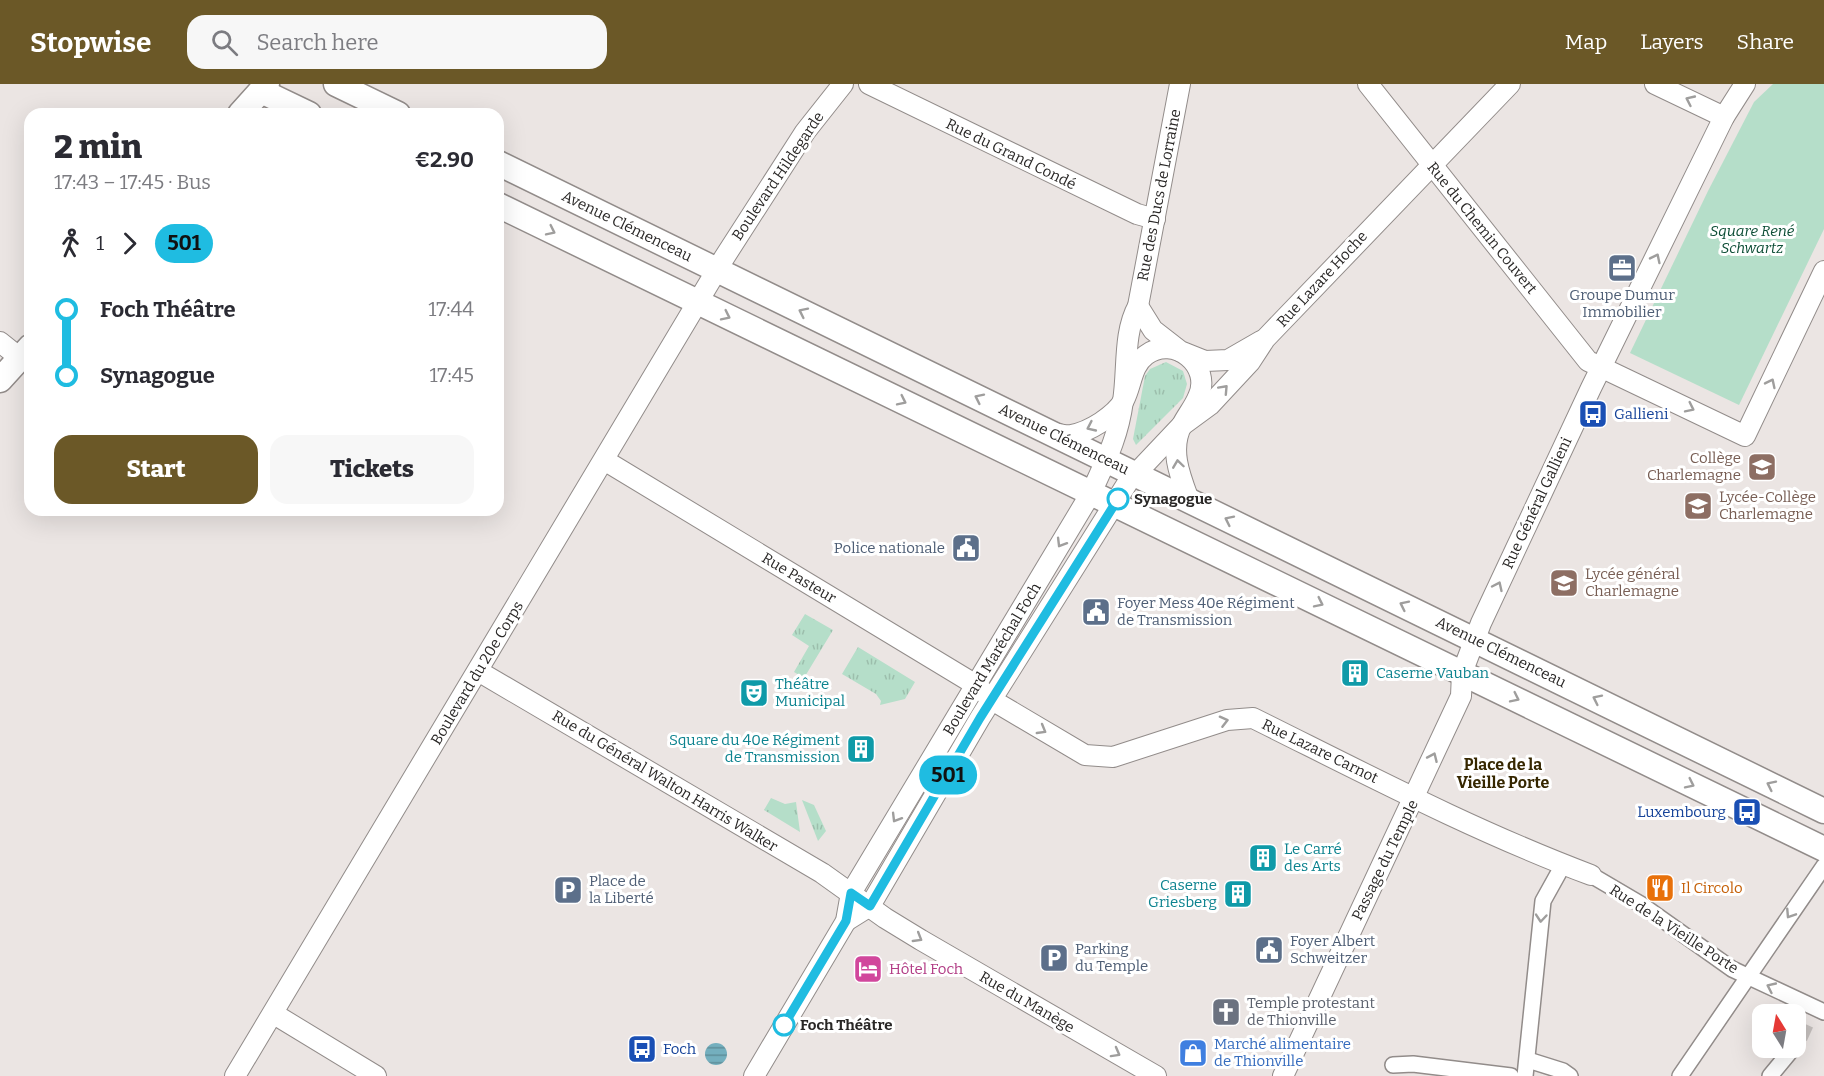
<!DOCTYPE html>
<html lang="en">
<head>
<meta charset="utf-8">
<style>
  body { margin:0; font-family:Bitter,serif; background:#f7f7f7; color:#2b2b33; height:100vh; display:flex; flex-direction:column; font-size:22px; white-space:nowrap }
  * { box-sizing:border-box; margin:0 }
  p { font-size:20px; color:#7c7c81 }
  .icon { flex:none; width:33px; height:33px; fill:none; stroke:currentColor; stroke-width:2; stroke-linecap:round; stroke-linejoin:round }
  .map { position:relative; flex:1; overflow:hidden }
  .side { position:absolute; left:24px; top:24px; width:480px; height:408px; display:flex; flex-direction:column; background:#fff; border-radius:18px; box-shadow:0 6px 24px #0002 }
  .side>* { flex:none }
  .badge { padding:0 12px; border-radius:20px; font-size:21px; line-height:39px }
  .needle { width:39px; rotate:349deg }
  .buttons { position:absolute; left:1752px; top:920px; display:grid; gap:12px }
  .buttons a { display:grid; place-items:center; width:54px; height:54px; border-radius:12px; background:#fff; box-shadow:0 6px 24px #0002; font-size:30px }
  .map>.badge { position:absolute; translate:-50% -50%; box-shadow:0 0 0 3px #fff }
  .legs { display:flex; align-items:center; gap:9px; height:66px; padding:0 30px; font-size:20px }
  .legs p { margin-inline-start:auto }
  .overview { display:flex; align-items:center; justify-content:space-between; height:102px; padding:0 30px }
  h1 { font-size:33px; font-weight:800; line-height:45px }
  .action { display:flex; gap:12px; margin-top:auto; padding:12px 30px }
  .action a { flex:1; height:69px; border-radius:18px; background:#6b5827; color:#fff; font-size:24px; font-weight:800; line-height:69px; text-align:center }
  .action a+a { background:#f7f7f7; color:#2b2b33 }
  ul { padding:0 30px; list-style:none }
  li { display:flex; align-items:center; gap:21px; height:66px; font-size:22px }
  li i { display:grid; place-items:center; width:9px; height:100%; margin:0 8px; background:currentColor }
  li i::after { content:''; width:15px; height:15px; margin:-8px; border:4px solid; border-radius:50%; background:#fff }
  li p { margin-inline-start:auto }
  li:first-child i { background:linear-gradient(#0000 50%,currentColor 0) }
  li:last-child i { background:linear-gradient(currentColor 50%,#0000 0) }
  header { display:flex; align-items:center; gap:36px; box-sizing:border-box; height:84px; padding:0 30px; background:#6b5827; color:#fff }
  header strong { font-size:28px }
  nav { display:flex; gap:33px; margin-inline-start:auto; font-size:21px }
  .search { width:420px; height:54px; background:#f7f7f7; display:flex; align-items:center; gap:15px; box-sizing:border-box; padding:0 21px; border-radius:18px; color:#7c7c81; font-size:22px }
  .map>svg:first-child { display:block }
  .grass { fill:url(#grass-tufts) }
  .green { fill:#b5dec9 }
  .water { fill:url(#water-rules) }
  .lines { fill:none; stroke-linecap:round; stroke-linejoin:round }
  .pedestrian-tunnel { stroke:#c4bfbd; stroke-width:15; stroke-dasharray:15 8; stroke-linecap:butt }
  .pedestrian-casing { stroke:#928c8a; stroke-width:18 }
  .minor-casing { stroke:#928c8a; stroke-width:22 }
  .tertiary-casing { stroke:#928c8a; stroke-width:27 }
  .pedestrian { stroke:#fff; stroke-width:15 }
  .minor { stroke:#fff; stroke-width:20 }
  .tertiary { stroke:#fff; stroke-width:24 }
  .oneway { stroke:#9f9e9d }
  .line-1-casing { stroke:#fff; stroke-width:14 }
  .line-1 { stroke:#1fbce1; stroke-width:9 }
  .stop-1-dot { fill:#fff; stroke:#1fbce1; stroke-width:3 }
  .labels { text-anchor:middle; dominant-baseline:central; stroke-width:6; stroke-linejoin:round; paint-order:stroke }
  .street-label { font-size:15px; fill:#292726; stroke:#fff }
  .park-label { font-size:15px; font-style:italic; fill:#0d4e36; stroke:#fff }
  .service-label { font-size:15px; fill:#4e5e75; stroke:#fff; text-anchor:start }
  .transit-label { font-size:15px; fill:#164399; stroke:#fff; text-anchor:start }
  .education-label { font-size:15px; fill:#785e54; stroke:#fff; text-anchor:start }
  .stop-label { font-size:15px; font-weight:bold; fill:#292726; stroke:#fff; text-anchor:start }
  .culture-label { font-size:15px; fill:#0d838f; stroke:#fff; text-anchor:start }
  .food-label { font-size:15px; fill:#c56008; stroke:#fff; text-anchor:start }
  .hotel-label { font-size:15px; fill:#b23c85; stroke:#fff; text-anchor:start }
  .worship-label { font-size:15px; fill:#5b616d; stroke:#fff; text-anchor:start }
  .shop-label { font-size:15px; fill:#366cbe; stroke:#fff; text-anchor:start }
  .neighbourhood-label { font-size:16px; font-weight:bold; fill:#362700; stroke:#fff }
</style>
</head>
<body>
<header>
<strong>Stopwise</strong>
<div class="search"><svg class="icon" aria-label="search" viewBox="0 0 24 24"><circle cx="10" cy="10" r="6"/><path d="M15 15l6 6"/></svg>Search here</div>
<nav><a>Map</a><a>Layers</a><a>Share</a></nav>
</header>
<div class="map">
<svg width="1824" height="992" viewBox="0 0 1824 992">
  <defs>
    <pattern id="grass-tufts" width="24" height="20" patternUnits="userSpaceOnUse" patternTransform="scale(1.5)"><rect width="24" height="20" fill="#b5dec9"/><path d="M3 7l-1-3M5 7V3M7 7l1-3M15 17l-1-3M17 17v-4M19 17l1-3" fill="none" stroke="#9cbeac"/></pattern>
    <pattern id="water-rules" width="6" height="5" patternUnits="userSpaceOnUse" patternTransform="scale(1.5)"><rect width="6" height="5" fill="#74afbe"/><path d="M0 2.5h6" fill="none" stroke="#5f8e9a"/></pattern>
  </defs>
  <rect width="100%" height="100%" fill="#ebe5e3"/>
  <g class="grass">
    <polygon points="1166,278 1183,287 1187,300 1183,314 1136,361 1133,355 1145,292 1150,285"/>
    <polygon points="805,530 833,546 804,594 794,588 809,562 792,551"/>
    <polygon points="858,563 915,598 905,615 880,621 881,617 876,610 842,590"/>
    <polygon points="771,714 785,720 796,718 800,748 764,726"/>
    <polygon points="802,716 814,721 826,747 818,757"/>
  </g>
  <polygon class="green" points="1773,0 1824,0 1824,145 1739,321 1630,269 1708,107 1754,18"/>
  <circle class="water" cx="716" cy="970" r="11"/>
  <g class="lines">
    <polyline class="pedestrian-tunnel" points="1800,954 1809,934"/>
    <g class="pedestrian-casing">
      <g id="pedestrian">
        <polyline points="1591,791 1642,821 1732,885 1824,928"/>
        <polyline points="1528,976 1563,987 1570,992"/>
        <polyline points="1393,981 1413,980 1511,992"/>
        <polyline points="1525,992 1543,817 1563,781"/>
        <polyline points="1680,992 1824,782"/>
        <polyline points="1770,992 1794,963"/>
      </g>
    </g>
    <g class="minor-casing">
      <g id="minor">
        <polyline points="869,0 1137,130 1155,135"/>
        <polyline points="1368,0 1588,277 1745,352 1824,187"/>
        <polyline points="1655,0 1724,33"/>
        <polyline points="1138,222 1153,246 1180,267 1205,277 1228,276 1261,257"/>
        <polyline points="0,258 20,274"/>
        <path d="M1053,349C1059,350 1066,352 1071,351C1089,348 1115,332 1124,316C1132,301 1131,282 1146,271C1174,250 1213,282 1198,313C1194,323 1187,331 1182,341C1169,365 1180,392 1189,416"/>
        <path d="M604,376L976,601L992,616L1085,671L1113,673L1227,636L1253,634C1364,689 1474,747 1591,791"/>
        <polyline points="478,587 822,789 885,834 921,856 1156,992"/>
        <polyline points="846,837 870,822 980,634 1128,398 1180,343 1210,321 1250,278 1265,255 1510,0"/>
        <polyline points="274,930 376,992"/>
        <polyline points="235,992 724,174 805,48 843,0"/>
        <path d="M754,992L846,837L851,809L1091,409C1106,376 1118,354 1123,317C1128,286 1123,249 1138,222L1180,0"/>
        <polyline points="1283,992 1461,612 1462,589 1481,539 1591,304 1724,33 1745,0"/>
      </g>
    </g>
    <g class="tertiary-casing">
      <g id="tertiary">
        <polyline points="336,0 398,30"/>
        <polyline points="261,7 309,30"/>
        <polyline points="240,30 267,0"/>
        <polyline points="498,79 1824,727"/>
        <polyline points="498,121 1824,765"/>
        <polyline points="0,296 30,263"/>
      </g>
    </g>
    <use href="#pedestrian" class="pedestrian"/>
    <use href="#minor" class="minor"/>
    <use href="#tertiary" class="tertiary"/>
  </g>
  <defs><path id="oneway-chevron" d="M-2-3.5L2.5 0L-2 3.5" fill="none" stroke-width="1.6" stroke-linecap="round" stroke-linejoin="round" transform="scale(1.5)"/></defs>
  <g class="oneway">
    <use href="#oneway-chevron" transform="translate(1690 16) rotate(-155)"/>
    <use href="#oneway-chevron" transform="translate(551 147) rotate(26)"/>
    <use href="#oneway-chevron" transform="translate(1656 174) rotate(-64)"/>
    <use href="#oneway-chevron" transform="translate(803 228) rotate(-154)"/>
    <use href="#oneway-chevron" transform="translate(726 232) rotate(26)"/>
    <use href="#oneway-chevron" transform="translate(1771 299) rotate(-64)"/>
    <use href="#oneway-chevron" transform="translate(1224 305) rotate(-47)"/>
    <use href="#oneway-chevron" transform="translate(979 314) rotate(-154)"/>
    <use href="#oneway-chevron" transform="translate(902 317) rotate(26)"/>
    <use href="#oneway-chevron" transform="translate(1690 324) rotate(26)"/>
    <use href="#oneway-chevron" transform="translate(1091 343) rotate(155)"/>
    <use href="#oneway-chevron" transform="translate(1178 380) rotate(-98)"/>
    <use href="#oneway-chevron" transform="translate(1229 436) rotate(-154)"/>
    <use href="#oneway-chevron" transform="translate(1061 459) rotate(121)"/>
    <use href="#oneway-chevron" transform="translate(1498 502) rotate(-65)"/>
    <use href="#oneway-chevron" transform="translate(1319 519) rotate(26)"/>
    <use href="#oneway-chevron" transform="translate(1404 521) rotate(-154)"/>
    <use href="#oneway-chevron" transform="translate(1515 614) rotate(26)"/>
    <use href="#oneway-chevron" transform="translate(1597 615) rotate(-154)"/>
    <use href="#oneway-chevron" transform="translate(1224 637) rotate(-14)"/>
    <use href="#oneway-chevron" transform="translate(1042 646) rotate(30)"/>
    <use href="#oneway-chevron" transform="translate(1433 673) rotate(-66)"/>
    <use href="#oneway-chevron" transform="translate(1690 700) rotate(26)"/>
    <use href="#oneway-chevron" transform="translate(1771 701) rotate(-154)"/>
    <use href="#oneway-chevron" transform="translate(896 734) rotate(121)"/>
    <use href="#oneway-chevron" transform="translate(1790 830) rotate(123)"/>
    <use href="#oneway-chevron" transform="translate(1541 834) rotate(95)"/>
    <use href="#oneway-chevron" transform="translate(918 854) rotate(31)"/>
    <use href="#oneway-chevron" transform="translate(1771 903) rotate(-155)"/>
    <use href="#oneway-chevron" transform="translate(1116 969) rotate(29)"/>
  </g>
  <g class="lines">
    <g class="line-1-casing">
      <polyline id="line-1" points="784,941 846,837 851,809 870,822 980,634 1118,415"/>
    </g>
    <use href="#line-1" class="line-1"/>
  </g>
  <defs>
    <g id="office-square" transform="scale(1.5)"><rect x="-9" y="-9" width="18" height="18" rx="4" fill="#5c6f8a" stroke="#fff"/><path d="M-6-3h4V-5.5h4V-3h4V5H-6ZM-1-4.5V-3h2v-1.5ZM-6 0V1H6V0Z" fill="#fff"/></g>
    <g id="bus-square" transform="scale(1.5)"><rect x="-9" y="-9" width="18" height="18" rx="4" fill="#1a4fb4" stroke="#fff"/><path d="M-5-6H5V4H4V6H2V4H-2V6H-4V4H-5ZM-3.5-4V0h7V-4ZM-3.5 1.2v1.5H-2V1.2ZM2 1.2v1.5H3.5V1.2Z" fill="#fff"/></g>
    <g id="school-square" transform="scale(1.5)"><rect x="-9" y="-9" width="18" height="18" rx="4" fill="#8d6e63" stroke="#fff"/><path d="M0-5L7-2L0 1L-7-2ZM-4 1L0 2.5L4 1V4Q0 6-4 4Z" fill="#fff"/></g>
    <g id="civic-square" transform="scale(1.5)"><rect x="-9" y="-9" width="18" height="18" rx="4" fill="#5c6f8a" stroke="#fff"/><path d="M-.6-6.5H3V-4.5H.6V-3L4-1V1h2V6H-6V1h2V-1L-.6-3ZM-1.2 2.5V6h2.4V2.5Z" fill="#fff"/></g>
    <g id="building-square" transform="scale(1.5)"><rect x="-9" y="-9" width="18" height="18" rx="4" fill="#0f9aa8" stroke="#fff"/><path d="M-4-6H4V6H1V3H-1V6H-4ZM-2.5-4.3h1.7v1.8h-1.7ZM.8-4.3h1.7v1.8H.8ZM-2.5-1h1.7V.8h-1.7ZM.8-1h1.7V.8H.8Z" fill="#fff"/></g>
    <g id="theatre-square" transform="scale(1.5)"><rect x="-9" y="-9" width="18" height="18" rx="4" fill="#0f9aa8" stroke="#fff"/><path d="M-5-5.5Q0-4 5-5.5V0Q5 5 0 6Q-5 5-5 0ZM-3.3-2.5H-1v1.5H-3.3ZM1-2.5H3.3v1.5H1ZM-2.8 1Q0 5.5 2.8 1Z" fill="#fff"/></g>
    <g id="restaurant-square" transform="scale(1.5)"><rect x="-9" y="-9" width="18" height="18" rx="4" fill="#e8710a" stroke="#fff"/><path d="M-5-6h1v4h1v-4h1v4h1v-4h1v5L-1.5 .5V6h-2V.5L-5-1ZM5-6V6H3V1.5H1.5Q1.5-4 5-6Z" fill="#fff"/></g>
    <g id="parking-square" transform="scale(1.5)"><rect x="-9" y="-9" width="18" height="18" rx="4" fill="#5c6f8a" stroke="#fff"/><path d="M-3.5-5.5H1a3.5 3.5 0 0 1 0 7H-1V5.5H-3.5ZM-1-3.4V-.6H.8a1.4 1.4 0 0 0 0-2.8Z" fill="#fff"/></g>
    <g id="hotel-square" transform="scale(1.5)"><rect x="-9" y="-9" width="18" height="18" rx="4" fill="#d1479c" stroke="#fff"/><path d="M-6-4.5h1.5V1H6V5H4.5V3h-9V5H-6ZM-4 0a1.8 1.8 0 1 1 3.6 0ZM.5 0V-2.5h3Q6-2.5 6 0Z" fill="#fff"/></g>
    <g id="church-square" transform="scale(1.5)"><rect x="-9" y="-9" width="18" height="18" rx="4" fill="#6b7280" stroke="#fff"/><path d="M-1.2-6h2.4v3.5h3.3v2.4h-3.3V6h-2.4V-.1h-3.3v-2.4h3.3Z" fill="#fff"/></g>
    <g id="shop-square" transform="scale(1.5)"><rect x="-9" y="-9" width="18" height="18" rx="4" fill="#3f7fe0" stroke="#fff"/><path d="M-5-2.5h2.3a2.7 3.5 0 0 1 5.4 0H5L5.5 6h-11ZM-1.5-2.5h3a1.5 2.3 0 0 0-3 0Z" fill="#fff"/></g>
  </defs>
  <g fill-rule="evenodd">
    <use href="#office-square" x="1622" y="184"/>
    <use href="#bus-square" x="1593" y="330"/>
    <use href="#school-square" x="1762" y="383"/>
    <use href="#school-square" x="1698" y="422"/>
    <use href="#civic-square" x="966" y="464"/>
    <use href="#school-square" x="1564" y="499"/>
    <use href="#civic-square" x="1096" y="528"/>
    <use href="#building-square" x="1355" y="589"/>
    <use href="#theatre-square" x="754" y="609"/>
    <use href="#building-square" x="861" y="665"/>
    <use href="#bus-square" x="1747" y="728"/>
    <use href="#building-square" x="1263" y="774"/>
    <use href="#restaurant-square" x="1660" y="804"/>
    <use href="#parking-square" x="568" y="806"/>
    <use href="#building-square" x="1238" y="810"/>
    <use href="#civic-square" x="1269" y="866"/>
    <use href="#parking-square" x="1054" y="874"/>
    <use href="#hotel-square" x="868" y="885"/>
    <use href="#church-square" x="1226" y="928"/>
    <use href="#bus-square" x="642" y="965"/>
    <use href="#shop-square" x="1193" y="969"/>
  </g>
  <g class="stop-1-dot">
    <circle cx="1118" cy="415" r="10"/>
    <circle cx="784" cy="941" r="10"/>
  </g>
  <g class="labels">
    <g class="street-label">
      <text transform="translate(1011 70) rotate(26)">Rue du Grand Condé</text>
      <text transform="translate(778 92) rotate(-56)">Boulevard Hildegarde</text>
      <text transform="translate(1159 111) rotate(-79)">Rue des Ducs de Lorraine</text>
      <text transform="translate(627 142) rotate(26)">Avenue Clémenceau</text>
      <text transform="translate(1482 144) rotate(51)">Rue du Chemin Couvert</text>
      <text transform="translate(1322 195) rotate(-47)">Rue Lazare Hoche</text>
      <text transform="translate(1064 355) rotate(26)">Avenue Clémenceau</text>
      <text transform="translate(1537 419) rotate(-65)">Rue Général Gallieni</text>
      <text transform="translate(799 494) rotate(31)">Rue Pasteur</text>
      <text transform="translate(1501 568) rotate(26)">Avenue Clémenceau</text>
      <text transform="translate(992 575) rotate(-59)">Boulevard Maréchal Foch</text>
      <text transform="translate(477 589) rotate(-59)">Boulevard du 20e Corps</text>
      <text transform="translate(1320 667) rotate(26)">Rue Lazare Carnot</text>
      <text transform="translate(665 697) rotate(31)">Rue du Général Walton Harris Walker</text>
      <text transform="translate(1385 776) rotate(-64)">Passage du Temple</text>
      <text transform="translate(1674 845) rotate(33)">Rue de la Vieille Porte</text>
      <text transform="translate(1027 918) rotate(30)">Rue du Manège</text>
    </g>
    <g class="park-label">
      <text x="1752" y="147">Square René<tspan x="1752" dy="17">Schwartz</tspan></text>
    </g>
    <g class="service-label">
      <text x="1622" y="211" text-anchor="middle">Groupe Dumur<tspan x="1622" dy="17">Immobilier</tspan></text>
      <text x="945" y="464" text-anchor="end">Police nationale</text>
      <text x="1117" y="519">Foyer Mess 40e Régiment<tspan x="1117" dy="17">de Transmission</tspan></text>
      <text x="589" y="797">Place de<tspan x="589" dy="17">la Liberté</tspan></text>
      <text x="1290" y="857">Foyer Albert<tspan x="1290" dy="17">Schweitzer</tspan></text>
      <text x="1075" y="865">Parking<tspan x="1075" dy="17">du Temple</tspan></text>
    </g>
    <g class="transit-label">
      <text x="1614" y="330">Gallieni</text>
      <text x="1726" y="728" text-anchor="end">Luxembourg</text>
      <text x="663" y="965">Foch</text>
    </g>
    <g class="education-label">
      <text x="1741" y="374" text-anchor="end">Collège<tspan x="1741" dy="17">Charlemagne</tspan></text>
      <text x="1719" y="413">Lycée-Collège<tspan x="1719" dy="17">Charlemagne</tspan></text>
      <text x="1585" y="490">Lycée général<tspan x="1585" dy="17">Charlemagne</tspan></text>
    </g>
    <g class="stop-label">
      <text x="1134" y="415">Synagogue</text>
      <text x="800" y="941">Foch Théâtre</text>
    </g>
    <g class="culture-label">
      <text x="1376" y="589">Caserne Vauban</text>
      <text x="775" y="600">Théâtre<tspan x="775" dy="17">Municipal</tspan></text>
      <text x="840" y="656" text-anchor="end">Square du 40e Régiment<tspan x="840" dy="17">de Transmission</tspan></text>
      <text x="1284" y="765">Le Carré<tspan x="1284" dy="17">des Arts</tspan></text>
      <text x="1217" y="801" text-anchor="end">Caserne<tspan x="1217" dy="17">Griesberg</tspan></text>
    </g>
    <g class="food-label">
      <text x="1681" y="804">Il Circolo</text>
    </g>
    <g class="hotel-label">
      <text x="889" y="885">Hôtel Foch</text>
    </g>
    <g class="worship-label">
      <text x="1247" y="919">Temple protestant<tspan x="1247" dy="17">de Thionville</tspan></text>
    </g>
    <g class="shop-label">
      <text x="1214" y="960">Marché alimentaire<tspan x="1214" dy="17">de Thionville</tspan></text>
    </g>
    <g class="neighbourhood-label">
      <text x="1503" y="680">Place de la<tspan x="1503" dy="18">Vieille Porte</tspan></text>
    </g>
  </g>
</svg>
<div class="buttons">
<a><svg class="needle" viewBox="-14 -14 28 28"><path d="M0-13l5 13h-10z" fill="#e53935"/><path d="M0 13l5-13h-10z" fill="#7c7c81"/></svg></a>
</div>
<b class="badge" style="left:948px;top:691px;background:#1fbce1;color:#111">501</b>
<section class="side">
<div class="overview"><div><h1>2 min</h1><p>17:43 – 17:45 · Bus</p></div><b>€2.90</b></div>
<div class="legs"><svg class="icon" aria-label="walk" viewBox="0 0 24 24"><circle cx="13" cy="4" r="2"/><path d="M13 8l-2 6 4 7M11 14l-3 7M7 12l3-4h3l4 4"/></svg>1<svg class="icon" aria-label="forward" viewBox="0 0 24 24"><path d="M9 5l7 7-7 7"/></svg><b class="badge" style="background:#1fbce1;color:#111">501</b></div>
<ul>
<li><i style="color:#1fbce1"></i><b>Foch Théâtre</b><p>17:44</p></li>
<li><i style="color:#1fbce1"></i><b>Synagogue</b><p>17:45</p></li>
</ul>
<div class="action"><a>Start</a><a>Tickets</a></div>
</section>
</div>
</body>
</html>
